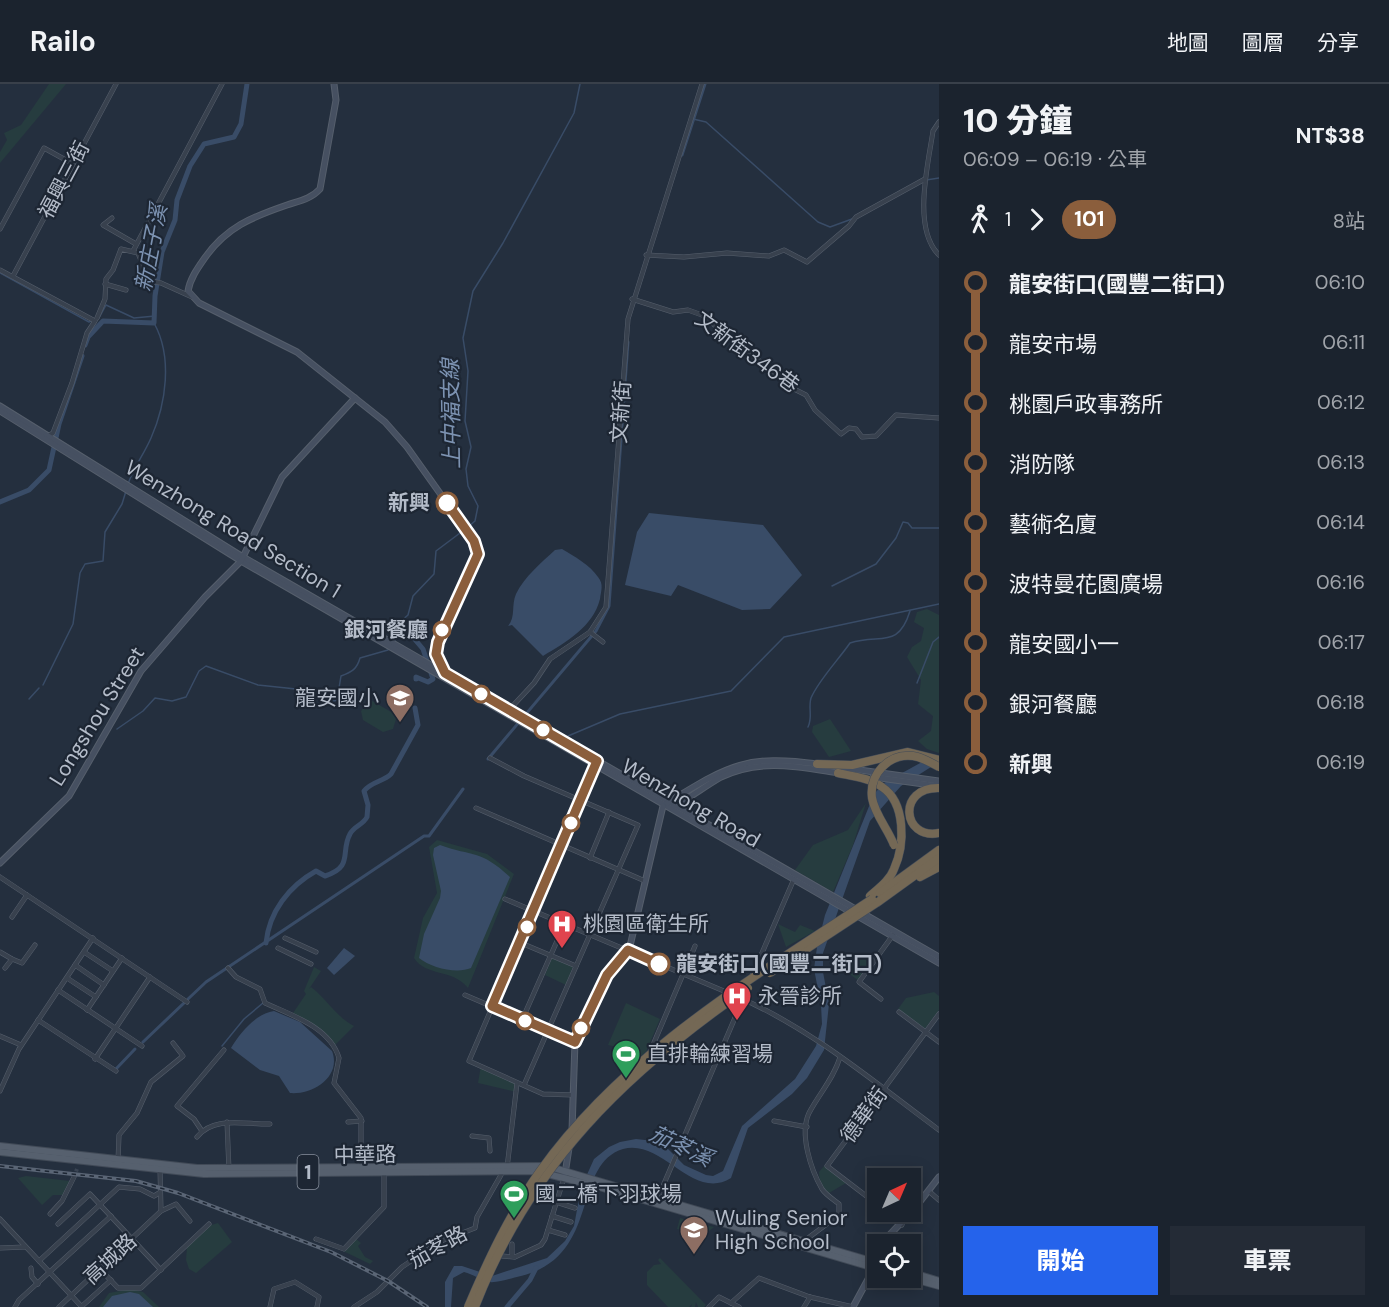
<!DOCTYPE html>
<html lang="zh-TW">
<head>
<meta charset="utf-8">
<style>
  body { margin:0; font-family:"DM Sans","Noto Sans TC",sans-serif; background:#242b36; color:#f1f3f6; height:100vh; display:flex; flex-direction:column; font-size:22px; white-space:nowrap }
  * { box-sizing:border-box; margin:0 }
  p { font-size:20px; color:#a0a4aa }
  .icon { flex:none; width:33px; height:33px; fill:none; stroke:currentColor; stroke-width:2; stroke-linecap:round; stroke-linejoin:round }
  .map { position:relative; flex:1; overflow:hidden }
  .drawer { display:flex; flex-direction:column; background:#1b232e; width:450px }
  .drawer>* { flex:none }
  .badge { padding:0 12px; border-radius:20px; font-size:21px; line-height:39px }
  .needle { width:39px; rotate:44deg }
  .controls { position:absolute; left:867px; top:1084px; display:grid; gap:12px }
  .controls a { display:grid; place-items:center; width:54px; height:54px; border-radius:0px; background:#1b232e; box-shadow:0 3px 15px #0003,0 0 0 2px #39404a; font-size:30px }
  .map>.badge { position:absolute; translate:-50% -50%; box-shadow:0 0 0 3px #fff }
  .legs { display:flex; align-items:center; gap:9px; height:66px; padding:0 24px; font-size:20px }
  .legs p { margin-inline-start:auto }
  .head { display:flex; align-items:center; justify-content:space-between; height:102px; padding:0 24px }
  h1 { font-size:33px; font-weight:800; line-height:45px }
  .cta { display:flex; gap:12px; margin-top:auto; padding:12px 24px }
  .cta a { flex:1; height:69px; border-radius:0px; background:#2563eb; color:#fff; font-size:24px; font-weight:800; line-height:69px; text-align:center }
  .cta a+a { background:#242b36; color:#f1f3f6 }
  ul { padding:0 24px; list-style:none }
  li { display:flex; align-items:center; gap:21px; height:60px; font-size:22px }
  li i { display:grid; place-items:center; width:9px; height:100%; margin:0 8px; background:currentColor }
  li i::after { content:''; width:15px; height:15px; margin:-8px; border:4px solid; border-radius:50%; background:#1b232e }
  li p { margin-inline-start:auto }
  li:first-child i { background:linear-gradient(#0000 50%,currentColor 0) }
  li:last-child i { background:linear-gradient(currentColor 50%,#0000 0) }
  header { display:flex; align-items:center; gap:36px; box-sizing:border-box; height:84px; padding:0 30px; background:#1b232e; border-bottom:2px solid #39404a }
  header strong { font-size:28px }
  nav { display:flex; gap:33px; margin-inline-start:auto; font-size:21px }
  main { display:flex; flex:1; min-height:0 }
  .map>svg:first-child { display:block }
  .green { fill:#263c3f }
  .water { fill:#394c67 }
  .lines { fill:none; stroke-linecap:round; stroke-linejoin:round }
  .stream { stroke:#394c67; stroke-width:1.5 }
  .canal { stroke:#394c67; stroke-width:3 }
  .river { stroke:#394c67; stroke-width:5 }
  .street-tunnel { stroke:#3a4453; stroke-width:4; stroke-dasharray:4 2; stroke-linecap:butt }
  .street-casing { stroke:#565f6c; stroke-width:5 }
  .secondary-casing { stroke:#565f6c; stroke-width:7 }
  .primary-casing { stroke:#414a57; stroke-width:8 }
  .highway-casing { stroke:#434c59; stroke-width:9 }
  .street { stroke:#38414e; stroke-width:4 }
  .secondary { stroke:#465061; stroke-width:5 }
  .primary { stroke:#56606e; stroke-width:6 }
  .highway { stroke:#746855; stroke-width:8 }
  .rail-casing { stroke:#5a6575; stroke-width:4 }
  .rail { stroke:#1d2633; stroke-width:1.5; stroke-dasharray:4.5; stroke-linecap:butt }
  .highway-bridge-casing { stroke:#434c59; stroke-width:9; stroke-linecap:butt }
  .highway-bridge { stroke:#746855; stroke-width:8 }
  .line-1-casing { stroke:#fff; stroke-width:14 }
  .line-1 { stroke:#8b5e3c; stroke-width:9 }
  .stop-1-dot { fill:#fff; stroke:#8b5e3c; stroke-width:3 }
  .labels { text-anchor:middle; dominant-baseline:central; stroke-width:4.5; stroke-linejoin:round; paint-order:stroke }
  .shield { fill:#1d2633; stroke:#878f9c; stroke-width:1.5 }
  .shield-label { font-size:20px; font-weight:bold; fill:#b4bcc9 }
  .street-label { font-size:21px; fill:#b4bcc9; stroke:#1d2633 }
  .stop-label { font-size:21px; font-weight:bold; fill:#b4bcc9; stroke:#1d2633; text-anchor:end }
  .poi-label { font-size:21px; fill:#b4bcc9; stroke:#1d2633; text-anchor:start }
  .water-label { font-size:22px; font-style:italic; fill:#7c92b1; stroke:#1d2633 }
</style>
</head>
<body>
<header>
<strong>Railo</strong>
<nav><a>地圖</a><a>圖層</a><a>分享</a></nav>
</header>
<main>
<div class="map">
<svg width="939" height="1223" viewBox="0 0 939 1223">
  <rect width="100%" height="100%" fill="#242f3e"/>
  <g class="green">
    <polygon points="49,0 66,0 0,79 0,68 7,56 4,49 21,41"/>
    <polygon points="927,525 939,531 939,669 927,665 918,657 931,647 933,632 918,620 921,596 907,573 912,563 921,557 924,544 914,538 917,528"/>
    <polygon points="367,614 400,633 399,636 396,635 393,645 383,648 363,636 361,627 368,619"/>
    <polygon points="830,635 851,667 829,673 812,648 813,642"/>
    <polygon points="866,719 853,761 833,808 795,786 813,761 848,746"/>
    <path d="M437,756L487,770L514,790L468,904C452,884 426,893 414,874L423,834L437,809L429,763Z"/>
    <polygon points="778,840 795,848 800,841 815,847 786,863"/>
    <polygon points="857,869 871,879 859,897 844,886"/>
    <polygon points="552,874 573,883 566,901 545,891"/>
    <path d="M314,883L321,887L309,905L311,903C328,916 335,932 354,942L335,961L310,938L293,929L306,910L304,907Z"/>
    <polygon points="934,908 939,912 939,926 924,946 898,925 906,914"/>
    <polygon points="626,919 660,935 646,968 632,979 633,973 626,965 608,961"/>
    <polygon points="481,981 517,999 516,1008 478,999"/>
    <path d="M824,1082L846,1099L829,1109C822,1104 819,1096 819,1088Z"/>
    <polygon points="26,1092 70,1097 64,1111 53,1111 42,1121 18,1094"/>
    <polygon points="680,1134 714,1143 702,1153 693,1144 686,1147 677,1145"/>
    <polygon points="218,1139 232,1158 196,1189 189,1185 186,1176 187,1163 211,1141"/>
    <polygon points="355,1154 361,1159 358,1162 365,1173 373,1177 370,1180 343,1167"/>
    <polygon points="660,1174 706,1221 704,1223 698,1223 696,1218 695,1223 691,1223 692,1220 689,1223 668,1223 647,1201 647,1188 654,1181 661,1180 658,1176"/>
    <polygon points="131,1205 143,1208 159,1223 99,1223 109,1209"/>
  </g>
  <g class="water">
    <polygon points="649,429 763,441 802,491 770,525 742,526 678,501 671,512 625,501 637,448"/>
    <path d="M562,465C574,472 590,481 598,493C604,500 601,507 600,515C593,543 566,558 543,572L512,541L508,542C516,533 511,521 516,510C524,493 542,478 555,466Z"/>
    <path d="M922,678L931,683L901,702L870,737L823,869V888L829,920L824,966L807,994L792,1010L748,1044L731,1094C693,1118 662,1054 623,1065C571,1081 602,1172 521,1192C511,1194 499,1199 489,1198C480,1196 473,1190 464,1188L453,1194L451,1223H445V1198L454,1182H462L492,1192L547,1174L565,1157L574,1142L581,1104L594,1075L609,1063L620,1058L636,1055L654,1057L665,1062L684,1081L706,1091L713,1092L723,1087L742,1042L795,995L816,962L822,940L821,921L814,885L817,863L825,831L874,710L884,699Z"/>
    <path d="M440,761C473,773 480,765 510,793L471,884C457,890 431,884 419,874L424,850L440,814L441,807L433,771L434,764Z"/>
    <polygon points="344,864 355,872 334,891 327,884"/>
    <path d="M274,927L300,938L332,967C342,993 312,1011 290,1009L279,992L260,986L231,964C240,949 255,930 274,927Z"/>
    <polygon points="130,1208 139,1210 153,1223 103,1223 112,1212"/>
  </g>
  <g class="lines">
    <g class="stream">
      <polyline points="693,35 706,38 818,138 830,143 852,135"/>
      <polyline points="926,96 939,94"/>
      <polyline points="0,189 89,238 91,237"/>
      <polyline points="99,234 106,221 134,234 155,232"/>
      <path d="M128,400C134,383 144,370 151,354C166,320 173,273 154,239"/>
      <polyline points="468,443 475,437 478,422 468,402 466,385 471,363 465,337 468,287 463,254 473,207 503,159 574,29 580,0"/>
      <polyline points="832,502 876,480 896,454 903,438 908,439 912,444 939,444"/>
      <polyline points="395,557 400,538 408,531 413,512 434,490 436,467 464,446"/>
      <polyline points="917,599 933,558 939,553"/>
      <polyline points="43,601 73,540 80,489 85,480 103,477 105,448 122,420 126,407"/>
      <polyline points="29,615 39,604"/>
      <path d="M808,643C813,633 808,624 811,614C818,597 839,575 850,559C880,549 898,566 910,527"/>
      <path d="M117,645L143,627L155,614L172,617L186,613L199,587L206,582L258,601L296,605L333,617L338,616L342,611L339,604L341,592C352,588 357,585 360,574L388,566"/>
      <polyline points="568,652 620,630 731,607 784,553 939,520"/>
      <polyline points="222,962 244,935 263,919"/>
    </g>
    <g class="canal">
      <polyline points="682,71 705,0"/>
      <polyline points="488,675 596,547 609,522 628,258"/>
      <polyline points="188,915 206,898 424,752 429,752 463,705"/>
      <polyline points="143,958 184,919"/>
      <polyline points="115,986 135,965"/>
    </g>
    <g class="river">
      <polyline points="85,261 88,253 103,237 154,239 155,212 162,168 175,136 177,116 190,82 204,60 234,53 241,40 247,0"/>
      <polyline points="0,418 29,406 49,386 59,340 82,272"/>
      <polyline points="400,538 423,565 433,595 428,598 416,593 416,595"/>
      <path d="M266,859C269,828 289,802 316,787L325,792C354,783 340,768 350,750C354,742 363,741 367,733L368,721L364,707C372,697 383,698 391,690L418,641L415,624"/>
      <polyline points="507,1223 530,1196 536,1184"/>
    </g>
    <polyline class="street-tunnel" points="74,1093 77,1085"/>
    <g class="street-casing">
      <g id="street">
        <path d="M939,38L933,47C928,81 912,144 939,171"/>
        <polyline points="112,134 103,141 136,160"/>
        <polyline points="0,145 44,64 73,80"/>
        <polyline points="133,167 222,0"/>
        <polyline points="646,171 684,173 727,169 769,172 784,166 807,178 849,142 856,133 925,95"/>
        <polyline points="0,186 95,237 87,249 72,299 53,349 48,352"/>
        <polyline points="13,192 116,0"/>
        <polyline points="105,200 126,206"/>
        <polyline points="632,215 673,228 688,226 702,231 796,306 806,311 815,326 841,350 849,344 856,345 862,353 876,352 896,331 939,334"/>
        <polyline points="97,234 105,215 106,195 113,186 121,165 138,169 142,179 139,195 161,199 192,213"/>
        <polyline points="590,548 603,558"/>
        <polyline points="508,627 534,599 550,575 590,548 606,523 628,235 702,0"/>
        <polyline points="490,674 524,692 638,741 524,1001"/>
        <polyline points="476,724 645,797"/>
        <polyline points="590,774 609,728"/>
        <polyline points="0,793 187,918"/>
        <polyline points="505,815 731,910"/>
        <polyline points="12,833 27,811"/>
        <polyline points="285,854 316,868"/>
        <polyline points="521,859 576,882"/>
        <polyline points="278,864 311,880"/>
        <polyline points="0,868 12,875 5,884"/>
        <polyline points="84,868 113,887"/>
        <polyline points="12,875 22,879 35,861"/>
        <polyline points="75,881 104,901"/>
        <path d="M228,884L236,893L260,905L265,919C291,931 330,943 339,974L334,999L361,1034V1084"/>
        <polyline points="752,892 794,795"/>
        <polyline points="67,894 96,913"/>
        <polyline points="58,906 142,962"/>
        <polyline points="465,911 575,958"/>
        <path d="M738,913C812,945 874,998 939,1046"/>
        <polyline points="881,915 859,898 893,851"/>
        <polyline points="87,926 122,874"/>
        <polyline points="899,928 939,958"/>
        <polyline points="38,936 116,987"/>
        <polyline points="522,936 565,839"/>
        <polyline points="0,952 21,961"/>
        <polyline points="650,968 695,862"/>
        <polyline points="95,975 150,893"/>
        <polyline points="0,1007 19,965 93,854"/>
        <polyline points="573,1011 543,1010 469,977 596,681"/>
        <polyline points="774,1037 807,1043"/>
        <polyline points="227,1038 229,1086"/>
        <polyline points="348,1038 362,1037"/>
        <polyline points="202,1047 194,1035 177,1022 224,966"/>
        <polyline points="472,1052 489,1054 490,1067"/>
        <path d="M197,1053C214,1031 247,1041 270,1040"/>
        <polyline points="118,1077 119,1051 137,1029 151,998 183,972 173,959"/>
        <polyline points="507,1084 517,999"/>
        <polyline points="931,1109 939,1116"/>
        <polyline points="657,1116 746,908"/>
        <polyline points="556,1118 575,1124"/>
        <polyline points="878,1121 827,1082 939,930"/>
        <polyline points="161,1127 176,1120 190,1137"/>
        <polyline points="887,1128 902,1141"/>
        <polyline points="50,1130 62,1117 74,1093"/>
        <polyline points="552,1132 571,1138"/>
        <polyline points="0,1135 82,1223"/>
        <polyline points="58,1140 90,1110 161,1186"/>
        <polyline points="548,1146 565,1151"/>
        <polyline points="316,1155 344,1165 384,1123 384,1078"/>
        <path d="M804,1157L839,1131V1120C834,1116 826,1111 822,1105C811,1086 799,1050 809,1029C819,1010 834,994 840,973"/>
        <polyline points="512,1160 512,1172 515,1173 541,1161 545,1155 564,1094"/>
        <polyline points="0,1164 25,1163"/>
        <polyline points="502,1172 514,1173"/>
        <polyline points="39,1177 119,1103 140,1105 154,1112 159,1109"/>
        <polyline points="31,1184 32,1193 38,1200"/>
        <polyline points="100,1185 118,1204 141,1204 209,1140"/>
        <polyline points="731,1219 759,1194 810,1213 853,1223"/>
        <polyline points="15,1223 19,1216 111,1132"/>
        <polyline points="59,1223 161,1127 160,1084"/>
        <polyline points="81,1223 111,1196"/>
        <polyline points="270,1223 274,1205 295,1198 319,1213 317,1223"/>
        <polyline points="354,1223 377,1208 402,1183 417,1173 439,1158 475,1144 477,1133 501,1091 500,1088"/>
        <polyline points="709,1223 719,1213 739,1223"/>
        <polyline points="804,1223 810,1213"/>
      </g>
    </g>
    <g class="secondary-casing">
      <g id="secondary">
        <path d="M334,0L336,16L320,105C311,115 299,117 287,121C252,133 226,143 204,175C197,185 190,195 188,207L199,219L297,268L385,338L407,363L474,457L478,469L476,477L447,532L438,558L436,570L445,589"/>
        <polyline points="0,322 243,473 939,873"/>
        <polyline points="0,327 241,477 939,879"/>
        <polyline points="845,684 939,697"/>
        <polyline points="873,693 938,702"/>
        <path d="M667,719C728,682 745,670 818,680"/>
        <path d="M674,722C690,714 705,702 721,693C761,674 799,683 840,689"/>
        <polyline points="0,779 69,712 141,587 205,513 241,477 282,393 355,314"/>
        <polyline points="572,1046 575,958 607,891 630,862 663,722"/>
        <polyline points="565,1090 569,1064"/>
        <polyline points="880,1161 915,1124 939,1093"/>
        <polyline points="853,1223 874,1184 878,1166"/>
      </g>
    </g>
    <g class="primary-casing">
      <g id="primary">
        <polyline points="0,1062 197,1084 547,1082 878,1179"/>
        <polyline points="0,1068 204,1090 535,1087 596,1102 878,1185"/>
        <polyline points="910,1188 939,1197"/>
        <polyline points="910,1194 939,1202"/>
      </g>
    </g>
    <g class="highway-casing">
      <g id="highway">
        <polyline points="817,680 852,681 908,668 939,676"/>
        <path d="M838,689C852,692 870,694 882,703C906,719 905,761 894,785C890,796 879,804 870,812"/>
        <path d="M939,704C897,703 902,756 939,749"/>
        <polyline points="920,793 939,783"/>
        <polyline points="880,809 939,766"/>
        <polyline points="878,818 939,774"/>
      </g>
    </g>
    <use href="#street" class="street"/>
    <use href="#secondary" class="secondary"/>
    <use href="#primary" class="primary"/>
    <use href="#highway" class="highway"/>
    <g class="rail-casing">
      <polyline id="rail" points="0,1082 136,1097 178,1109 331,1168 388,1197 427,1223"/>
    </g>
    <use href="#rail" class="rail"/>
    <g class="highway-bridge-casing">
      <g id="highway-bridge">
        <path d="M894,761C888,745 875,731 872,714C869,690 889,669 913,672C922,673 931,679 939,683"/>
        <polyline points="770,889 878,818"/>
        <path d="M468,1223C488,1176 510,1129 540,1087C625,968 753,894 872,815"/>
        <path d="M475,1223C530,1081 625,989 748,904"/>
      </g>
    </g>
    <use href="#highway-bridge" class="highway-bridge"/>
  </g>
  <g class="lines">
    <g class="line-1-casing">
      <polyline id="line-1" points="447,419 474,457 478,470 438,558 436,570 445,589 597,677 492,922 575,958 607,891 628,866 659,880"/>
    </g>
    <use href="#line-1" class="line-1"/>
  </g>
  <defs>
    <g id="school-pin" transform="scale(1.5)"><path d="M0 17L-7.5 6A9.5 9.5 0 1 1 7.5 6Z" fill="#8d6e63" stroke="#1d2633"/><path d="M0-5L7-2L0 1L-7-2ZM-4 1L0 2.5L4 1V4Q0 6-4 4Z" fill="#fff"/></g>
    <g id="hospital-pin" transform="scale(1.5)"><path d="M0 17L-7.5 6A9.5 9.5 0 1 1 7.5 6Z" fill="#e0444e" stroke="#1d2633"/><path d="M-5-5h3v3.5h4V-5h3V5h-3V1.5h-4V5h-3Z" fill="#fff"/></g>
    <g id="stadium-pin" transform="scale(1.5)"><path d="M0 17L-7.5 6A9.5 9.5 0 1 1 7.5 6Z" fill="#2e9e5b" stroke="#1d2633"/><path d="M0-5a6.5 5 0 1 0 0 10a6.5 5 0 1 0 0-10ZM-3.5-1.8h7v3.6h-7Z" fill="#fff"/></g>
  </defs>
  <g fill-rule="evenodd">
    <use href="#school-pin" x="400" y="614"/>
    <use href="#hospital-pin" x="562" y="840"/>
    <use href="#hospital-pin" x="737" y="912"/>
    <use href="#stadium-pin" x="626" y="970"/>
    <use href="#stadium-pin" x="514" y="1110"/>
    <use href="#school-pin" x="694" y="1146"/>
  </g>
  <g class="stop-1-dot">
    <circle cx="447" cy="419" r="10"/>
    <circle cx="442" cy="546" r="8"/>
    <circle cx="481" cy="610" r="8"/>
    <circle cx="543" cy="646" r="8"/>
    <circle cx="571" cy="739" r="8"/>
    <circle cx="527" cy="843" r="8"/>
    <circle cx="659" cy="880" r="10"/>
    <circle cx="525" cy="937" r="8"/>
    <circle cx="581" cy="944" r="8"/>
  </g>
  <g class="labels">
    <rect class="shield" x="297.5" y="1071" width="21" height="34" rx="4.5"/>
    <g class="shield-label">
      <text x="308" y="1088">1</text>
    </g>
    <g class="street-label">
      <text transform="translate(64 96) rotate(-62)">福興三街</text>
      <text transform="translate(747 268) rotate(36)">文新街346巷</text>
      <text transform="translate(621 328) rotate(-86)">文新街</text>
      <text transform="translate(233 445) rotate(31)">Wenzhong Road Section 1</text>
      <text transform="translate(97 632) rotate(-58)">Longshou Street</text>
      <text transform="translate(691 719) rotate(30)">Wenzhong Road</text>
      <text transform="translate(864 1031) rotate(-54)">德華街</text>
      <text transform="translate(365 1071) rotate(-1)">中華路</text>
      <text transform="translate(438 1163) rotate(-29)">茄苳路</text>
      <text transform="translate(110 1175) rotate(-43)">高城路</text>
    </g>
    <g class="stop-label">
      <text x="430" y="419">新興</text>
      <text x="428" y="546">銀河餐廳</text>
      <text x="676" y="880" text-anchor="start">龍安街口(國豐二街口)</text>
    </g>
    <g class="poi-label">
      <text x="379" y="614" text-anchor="end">龍安國小</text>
      <text x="583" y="840">桃園區衛生所</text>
      <text x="758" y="912">永晉診所</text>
      <text x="647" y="970">直排輪練習場</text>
      <text x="535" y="1110">國二橋下羽球場</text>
      <text x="715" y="1134">Wuling Senior<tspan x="715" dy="24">High School</tspan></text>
    </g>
    <g class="water-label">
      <text transform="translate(151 164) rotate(-79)">新庄子溪</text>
      <text transform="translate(451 330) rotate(-91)">上中福支線</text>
      <text transform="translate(681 1062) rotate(25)">茄苳溪</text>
    </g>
  </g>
</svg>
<div class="controls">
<a><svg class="needle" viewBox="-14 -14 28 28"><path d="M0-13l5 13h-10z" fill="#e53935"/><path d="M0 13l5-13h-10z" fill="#a0a4aa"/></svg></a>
<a><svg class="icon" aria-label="locate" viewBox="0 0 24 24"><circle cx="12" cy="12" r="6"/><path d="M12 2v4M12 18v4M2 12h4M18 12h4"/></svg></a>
</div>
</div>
<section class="drawer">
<div class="head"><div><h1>10 分鐘</h1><p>06:09 – 06:19 · 公車</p></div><b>NT$38</b></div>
<div class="legs"><svg class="icon" aria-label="walk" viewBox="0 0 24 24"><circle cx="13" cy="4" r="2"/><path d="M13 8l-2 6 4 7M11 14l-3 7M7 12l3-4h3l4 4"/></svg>1<svg class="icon" aria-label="forward" viewBox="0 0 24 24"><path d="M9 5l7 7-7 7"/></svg><b class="badge" style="background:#8b5e3c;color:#fff">101</b><p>8站</p></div>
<ul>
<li><i style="color:#8b5e3c"></i><b>龍安街口(國豐二街口)</b><p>06:10</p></li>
<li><i style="color:#8b5e3c"></i><span>龍安市場</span><p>06:11</p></li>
<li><i style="color:#8b5e3c"></i><span>桃園戶政事務所</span><p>06:12</p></li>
<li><i style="color:#8b5e3c"></i><span>消防隊</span><p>06:13</p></li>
<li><i style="color:#8b5e3c"></i><span>藝術名廈</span><p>06:14</p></li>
<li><i style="color:#8b5e3c"></i><span>波特曼花園廣場</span><p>06:16</p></li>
<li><i style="color:#8b5e3c"></i><span>龍安國小一</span><p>06:17</p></li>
<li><i style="color:#8b5e3c"></i><span>銀河餐廳</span><p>06:18</p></li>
<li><i style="color:#8b5e3c"></i><b>新興</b><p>06:19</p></li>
</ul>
<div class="cta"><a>開始</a><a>車票</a></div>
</section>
</main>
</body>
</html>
